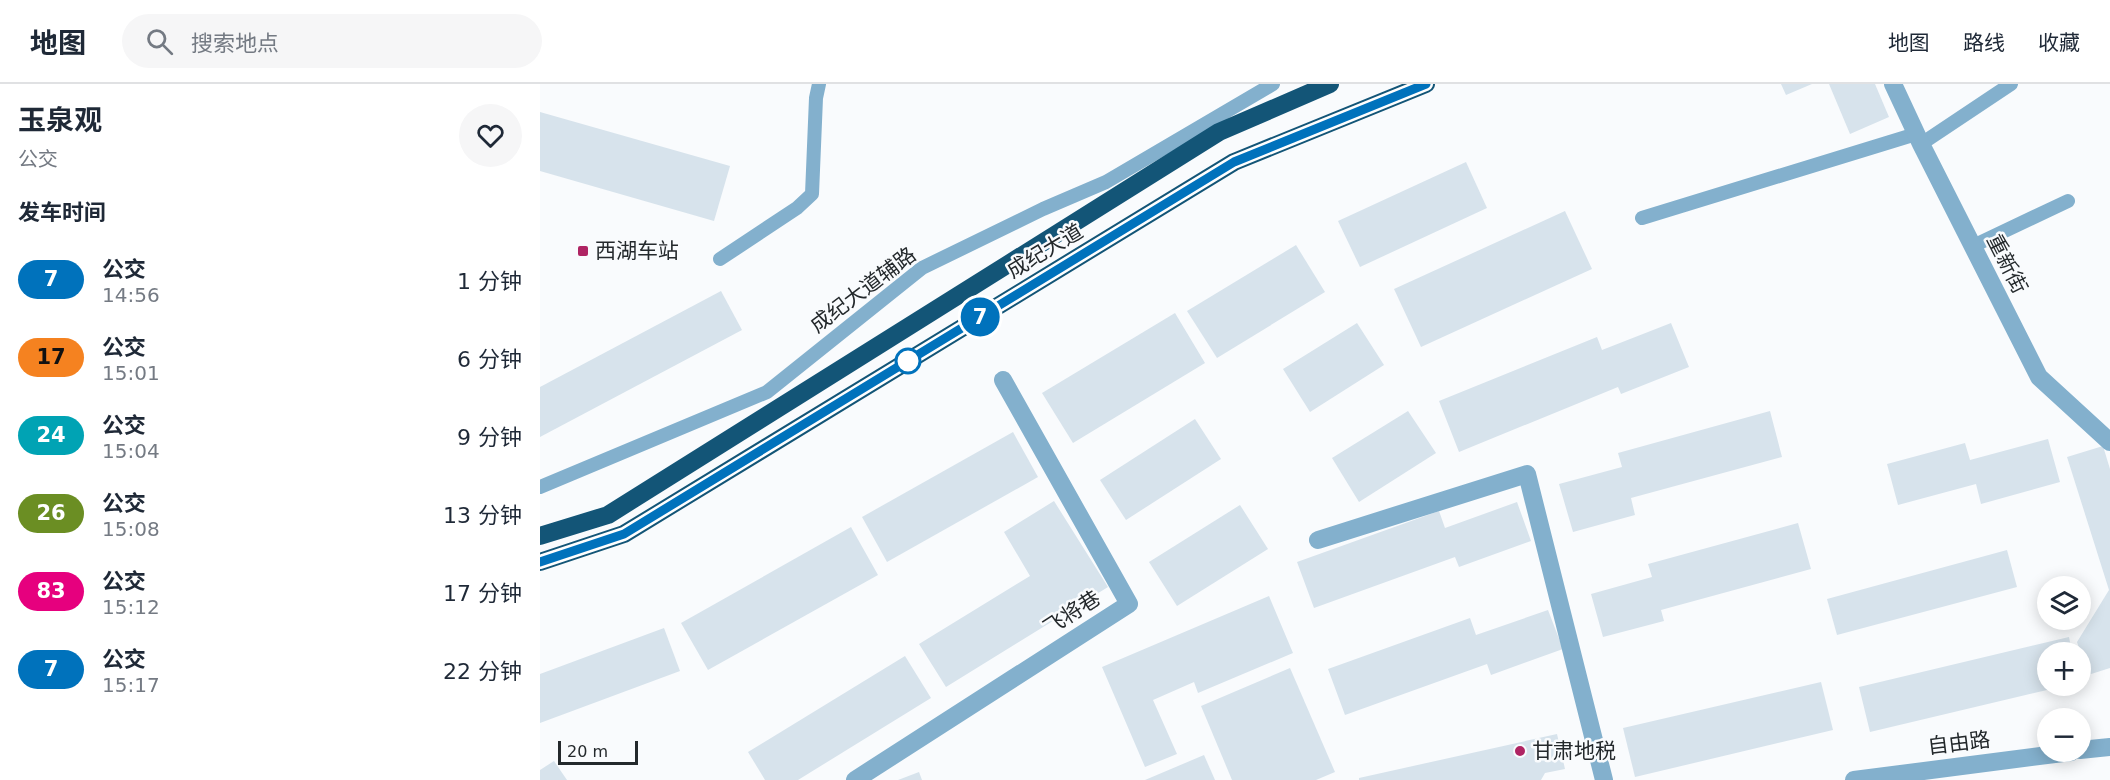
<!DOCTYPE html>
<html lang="zh">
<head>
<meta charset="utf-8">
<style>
  body { margin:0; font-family:"DejaVu Sans","Noto Sans SC",sans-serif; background:#f6f6f7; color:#1f2937; height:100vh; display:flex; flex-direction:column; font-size:22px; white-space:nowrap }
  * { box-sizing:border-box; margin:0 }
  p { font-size:20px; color:#747a83 }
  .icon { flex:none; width:33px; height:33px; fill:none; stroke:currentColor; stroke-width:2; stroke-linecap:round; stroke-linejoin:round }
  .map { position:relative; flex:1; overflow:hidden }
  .drawer { display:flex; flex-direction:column; background:#fff; width:540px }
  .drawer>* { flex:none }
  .badge { padding:0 12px; border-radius:20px; font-size:21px; line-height:39px }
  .controls { position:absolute; left:1497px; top:492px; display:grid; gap:12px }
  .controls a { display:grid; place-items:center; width:54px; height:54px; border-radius:50%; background:#fff; box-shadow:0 3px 15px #0003; font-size:30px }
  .scale { position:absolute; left:18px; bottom:15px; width:80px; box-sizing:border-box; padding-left:6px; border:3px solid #24292c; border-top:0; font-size:16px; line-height:21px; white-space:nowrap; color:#24292c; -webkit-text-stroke:4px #f9fbfd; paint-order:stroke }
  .map>.badge { position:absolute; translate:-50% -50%; box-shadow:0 0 0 3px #fff }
  h2 { padding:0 18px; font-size:22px; line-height:54px }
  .round { display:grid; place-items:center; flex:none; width:63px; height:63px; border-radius:32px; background:#f6f6f7 }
  .summary { display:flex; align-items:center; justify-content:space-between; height:102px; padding:0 18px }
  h1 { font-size:28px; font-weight:700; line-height:45px }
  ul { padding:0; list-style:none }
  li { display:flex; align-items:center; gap:18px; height:78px; padding:0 18px }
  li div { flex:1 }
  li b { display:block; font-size:22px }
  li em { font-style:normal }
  li .badge { min-width:66px; font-weight:700; text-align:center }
  header { display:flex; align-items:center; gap:36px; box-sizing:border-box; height:84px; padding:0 30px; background:#fff; border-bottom:2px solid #e0e1e3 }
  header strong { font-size:28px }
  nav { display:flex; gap:33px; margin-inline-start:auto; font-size:21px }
  .search { width:420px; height:54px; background:#f6f6f7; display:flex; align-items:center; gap:15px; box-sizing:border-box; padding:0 21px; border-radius:33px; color:#747a83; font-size:22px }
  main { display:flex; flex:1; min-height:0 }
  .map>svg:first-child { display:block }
  .building { fill:#d7e3ec }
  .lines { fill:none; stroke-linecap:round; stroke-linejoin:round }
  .lane { stroke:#83b0cd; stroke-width:14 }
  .street { stroke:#83b0cd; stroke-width:18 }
  .highway { stroke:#135577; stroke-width:18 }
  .line-casing { stroke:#fff; stroke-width:14 }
  .line { stroke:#0072bc; stroke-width:9 }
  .poi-dot { fill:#af2463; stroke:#f9fbfd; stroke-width:2 }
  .stop-dot { fill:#fff; stroke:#0072bc; stroke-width:3 }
  .labels { text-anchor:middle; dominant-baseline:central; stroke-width:5; stroke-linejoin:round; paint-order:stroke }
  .poi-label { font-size:21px; fill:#24292c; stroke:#f9fbfd; text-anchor:start }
  .street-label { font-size:21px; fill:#24292c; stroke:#f9fbfd }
</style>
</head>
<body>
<header>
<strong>地图</strong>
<div class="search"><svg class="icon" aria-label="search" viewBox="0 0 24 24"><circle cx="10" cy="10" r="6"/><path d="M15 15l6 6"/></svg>搜索地点</div>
<nav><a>地图</a><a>路线</a><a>收藏</a></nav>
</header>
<main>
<section class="drawer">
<div class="summary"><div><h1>玉泉观</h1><p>公交</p></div><a class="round"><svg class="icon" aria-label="heart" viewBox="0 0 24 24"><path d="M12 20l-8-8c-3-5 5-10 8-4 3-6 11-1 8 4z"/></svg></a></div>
<h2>发车时间</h2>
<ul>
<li><span class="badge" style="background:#0072bc;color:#fff">7</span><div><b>公交</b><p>14:56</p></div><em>1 分钟</em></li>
<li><span class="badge" style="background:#f58220;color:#111">17</span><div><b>公交</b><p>15:01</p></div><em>6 分钟</em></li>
<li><span class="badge" style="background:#00a3b4;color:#fff">24</span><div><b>公交</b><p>15:04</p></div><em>9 分钟</em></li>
<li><span class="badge" style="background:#6b8e23;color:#fff">26</span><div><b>公交</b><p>15:08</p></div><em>13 分钟</em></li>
<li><span class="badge" style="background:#e6007e;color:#fff">83</span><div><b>公交</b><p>15:12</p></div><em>17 分钟</em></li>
<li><span class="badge" style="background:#0072bc;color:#fff">7</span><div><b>公交</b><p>15:17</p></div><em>22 分钟</em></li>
</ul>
</section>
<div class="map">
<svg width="1570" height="696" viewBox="0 0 1570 696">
  <rect width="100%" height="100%" fill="#f9fbfd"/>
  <g class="building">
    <polygon points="1241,0 1272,0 1246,11"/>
    <polygon points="1289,0 1335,0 1349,33 1310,50"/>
    <polygon points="0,28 190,82 174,137 0,87"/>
    <polygon points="926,78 947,124 820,183 798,137"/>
    <polygon points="1025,127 1052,185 881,263 854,205"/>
    <polygon points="756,161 785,208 677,274 647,227"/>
    <polygon points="181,207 202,246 0,353 0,303"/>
    <polygon points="635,229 665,279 533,359 502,309"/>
    <polygon points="817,239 844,281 770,328 743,285"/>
    <polygon points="1131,239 1149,283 1081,310 1078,303 919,368 899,317 1057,253 1062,266"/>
    <polygon points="868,327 896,369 819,418 792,374"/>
    <polygon points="1230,327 1242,373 1091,414 1095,431 1033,448 1019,400 1082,383 1078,369"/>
    <polygon points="655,335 681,375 586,436 560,396"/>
    <polygon points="473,348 498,393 347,478 322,433"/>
    <polygon points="1508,355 1520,398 1441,420 1436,400 1358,421 1347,380 1425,359 1430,376"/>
    <polygon points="1563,362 1570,385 1570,584 1548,591 1537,558 1569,506 1527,373"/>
    <polygon points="514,417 568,503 406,603 379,560 490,492 464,448"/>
    <polygon points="977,418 991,457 919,483 915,473 774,524 757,478 899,427 905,444"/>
    <polygon points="700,421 728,465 637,522 609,478"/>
    <polygon points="1258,439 1271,485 1121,526 1124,537 1063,553 1051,510 1112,493 1108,480"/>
    <polygon points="311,443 338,491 168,586 141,539"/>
    <polygon points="1467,466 1477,503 1297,551 1287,515"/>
    <polygon points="729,512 753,569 658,609 654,598 613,616 637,670 605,683 562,583"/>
    <polygon points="1008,526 1023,565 951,591 947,580 805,631 788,585 930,534 936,551"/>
    <polygon points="124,544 140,587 0,639 0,590"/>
    <polygon points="1529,553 1532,568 1508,568 1508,602 1524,602 1330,648 1319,603"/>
    <polygon points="365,572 391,614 258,696 225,696 208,668"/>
    <polygon points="750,584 795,688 776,696 692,696 661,622"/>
    <polygon points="1281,598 1293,646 1095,693 1083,644"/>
    <polygon points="1017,650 1025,685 1005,689 1001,696 819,696 819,694"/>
    <polygon points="664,671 675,696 605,696"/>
    <polygon points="14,677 27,696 0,696 0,686"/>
    <polygon points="379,688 382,696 358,696"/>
  </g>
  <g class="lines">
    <g class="lane">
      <polyline points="1381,60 1471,0"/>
      <polyline points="1102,134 1376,50"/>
      <polyline points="1433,162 1528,117"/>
      <polyline points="180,175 257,124 272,110 276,14 279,0"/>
      <polyline points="0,403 227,308 382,184 503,125 566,98 733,0"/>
    </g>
    <g class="street">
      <polyline points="1353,0 1381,60 1499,293 1570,358"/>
      <polyline points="778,456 987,390 1064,696"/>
      <polyline points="1540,666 1570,663"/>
      <polyline points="315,696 589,520 463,296"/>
      <polyline points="1314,696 1531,668"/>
    </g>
    <g class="highway">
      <polyline points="0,452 68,431 679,48 790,0"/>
      <polyline points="0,478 84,450 694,78 886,0"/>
    </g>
  </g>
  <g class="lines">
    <g class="line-casing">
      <polyline id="line" points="0,478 84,450 694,78 886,0"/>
    </g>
    <use href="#line" class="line"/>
  </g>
  <g class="poi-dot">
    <rect x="37" y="161" width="12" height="12" rx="3"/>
    <circle cx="980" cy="667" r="6"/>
  </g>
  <circle class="stop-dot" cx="368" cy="277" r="12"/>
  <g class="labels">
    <g class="poi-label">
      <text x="55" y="167">西湖车站</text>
      <text x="992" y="667">甘肃地税</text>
    </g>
    <g class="street-label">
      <text transform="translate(505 167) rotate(-31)">成纪大道</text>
      <text transform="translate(1467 180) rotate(63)">重新街</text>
      <text transform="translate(323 206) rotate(-37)">成纪大道辅路</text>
      <text transform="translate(532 529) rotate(-33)">飞将巷</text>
      <text transform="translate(1419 659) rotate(-7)">自由路</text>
    </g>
  </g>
</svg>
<div class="controls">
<a><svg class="icon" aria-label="layers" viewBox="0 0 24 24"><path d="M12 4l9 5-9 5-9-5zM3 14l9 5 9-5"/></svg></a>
<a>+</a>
<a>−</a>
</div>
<div class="scale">20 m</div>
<b class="badge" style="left:440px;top:233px;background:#0072bc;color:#fff">7</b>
</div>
</main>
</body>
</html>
